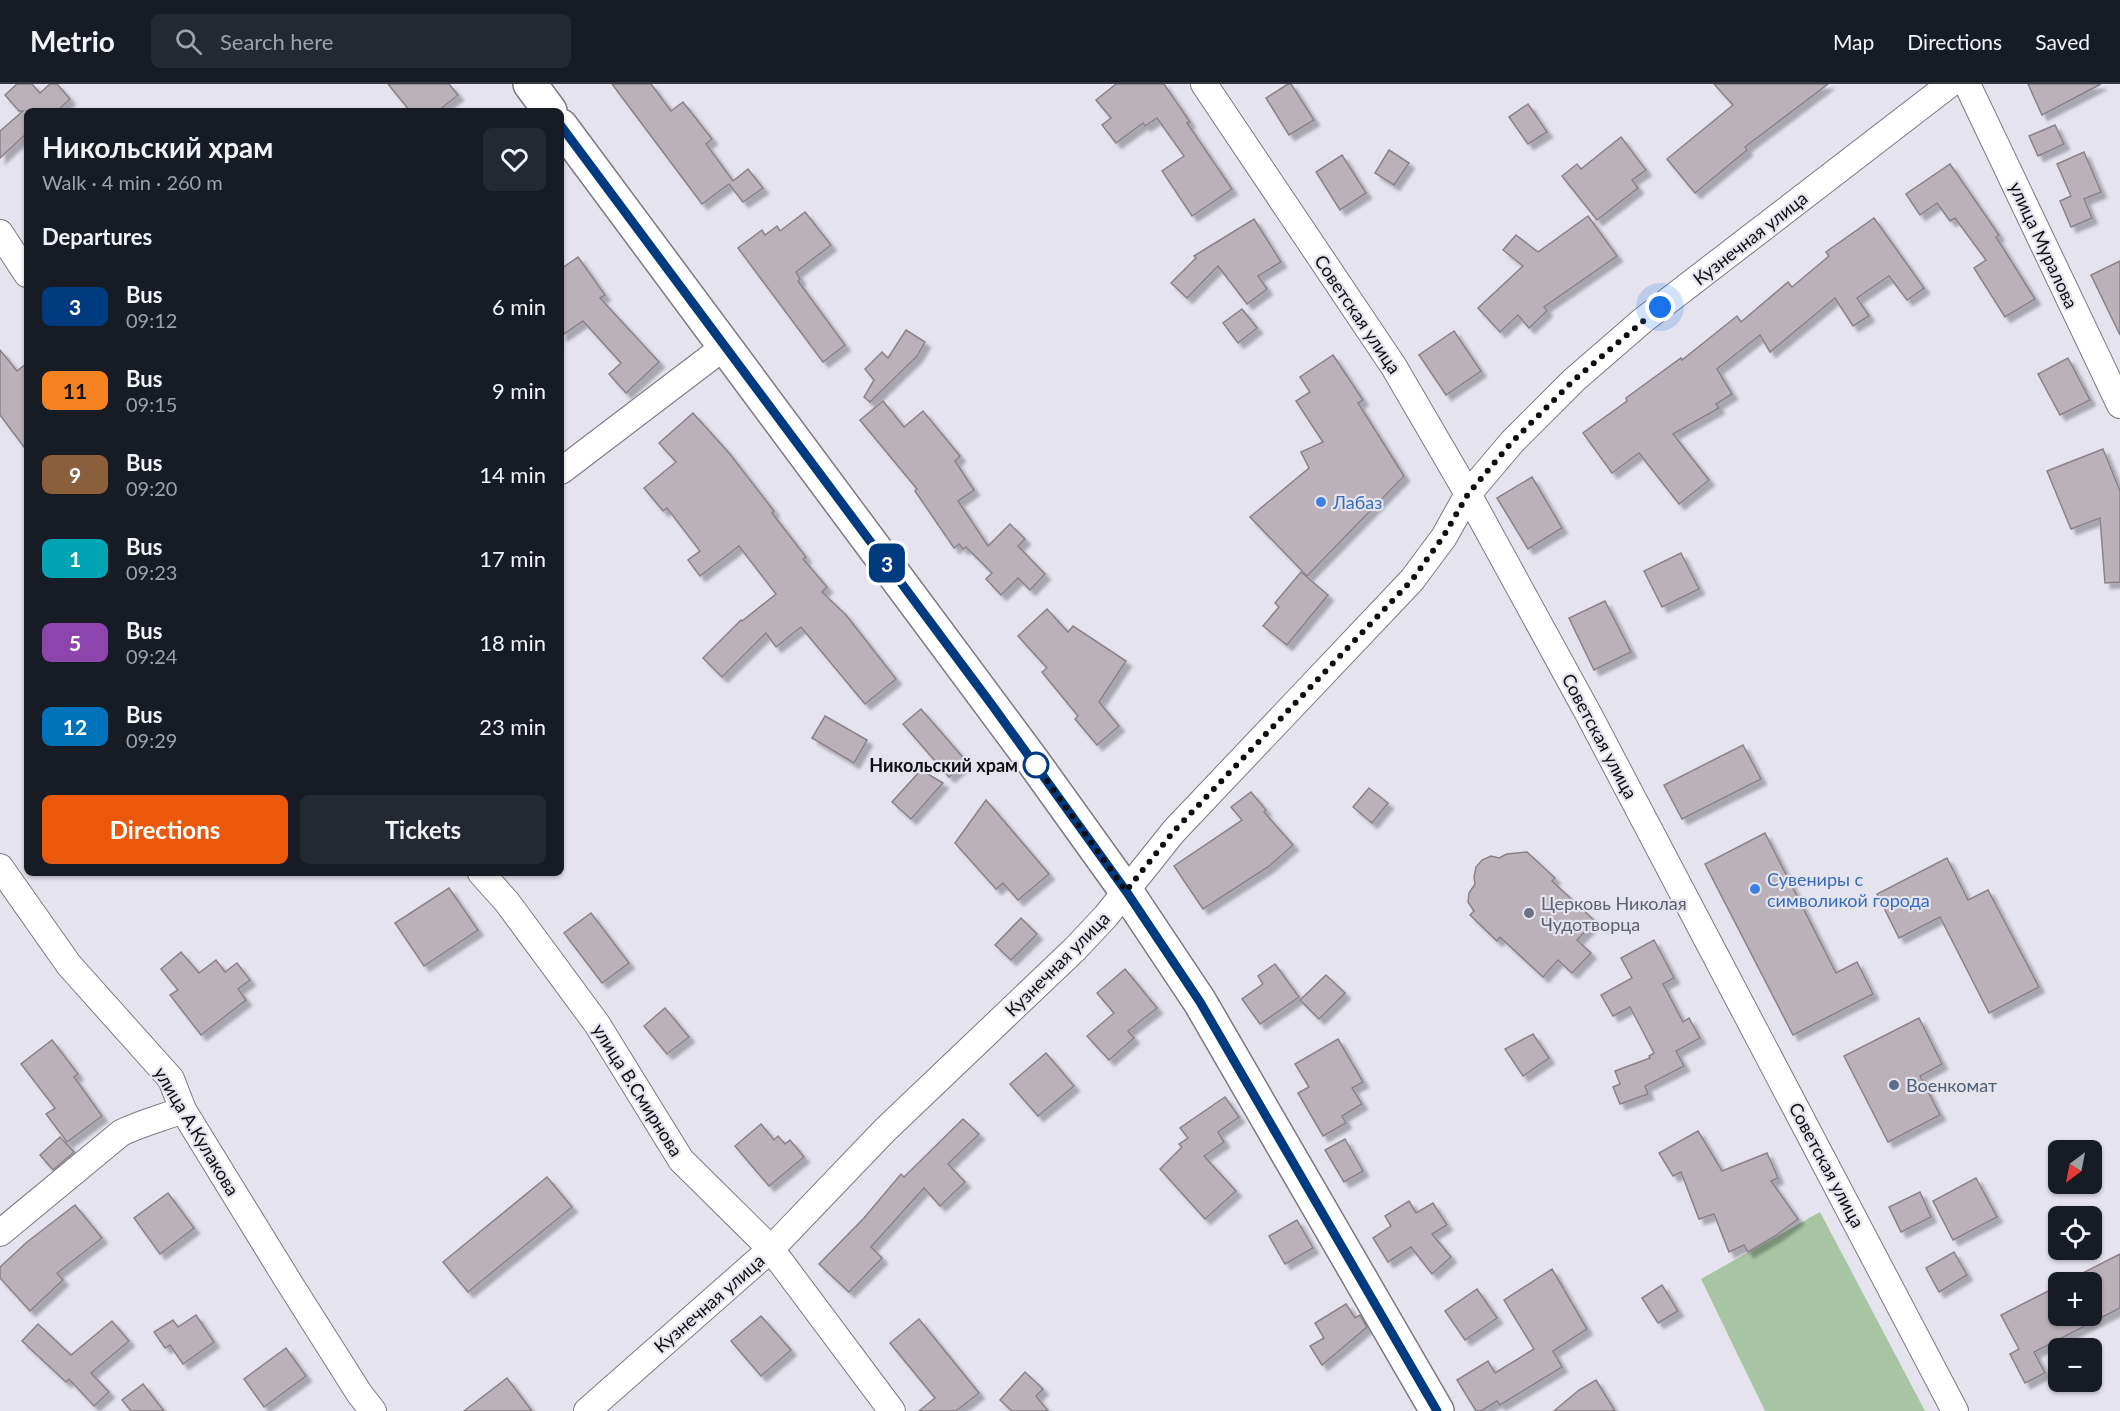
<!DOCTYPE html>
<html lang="en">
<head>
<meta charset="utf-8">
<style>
  body { margin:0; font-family:Lato,sans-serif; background:#242831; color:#f1f3f6; height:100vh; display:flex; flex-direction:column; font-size:22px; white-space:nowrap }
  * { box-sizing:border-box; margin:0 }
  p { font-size:20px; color:#9ea1a6 }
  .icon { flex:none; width:33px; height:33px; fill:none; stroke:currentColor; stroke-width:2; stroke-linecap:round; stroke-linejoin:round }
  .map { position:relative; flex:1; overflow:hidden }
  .side { position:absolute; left:24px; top:24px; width:540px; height:768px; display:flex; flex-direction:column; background:#171b24; border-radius:9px; box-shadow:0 2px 4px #0004 }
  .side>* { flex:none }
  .badge { padding:0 12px; border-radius:9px; font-size:21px; line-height:39px }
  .needle { width:39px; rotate:212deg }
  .tools { position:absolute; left:2048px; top:1056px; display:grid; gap:12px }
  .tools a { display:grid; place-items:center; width:54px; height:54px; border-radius:9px; background:#171b24; box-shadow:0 2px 4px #0004; font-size:30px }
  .you { position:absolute; width:30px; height:30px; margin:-15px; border:4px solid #fff; border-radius:50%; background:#1a73e8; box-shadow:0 0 0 9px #1a73e833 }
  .map>.badge { position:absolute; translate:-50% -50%; box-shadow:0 0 0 3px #fff }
  h2 { padding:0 18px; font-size:22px; line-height:54px }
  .round { display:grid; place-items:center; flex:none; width:63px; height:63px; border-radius:9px; background:#242831 }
  .headline { display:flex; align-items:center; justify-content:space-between; height:102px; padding:0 18px }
  h1 { font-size:28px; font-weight:700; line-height:45px }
  .primary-button { display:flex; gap:12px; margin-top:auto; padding:12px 18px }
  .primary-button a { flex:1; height:69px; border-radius:9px; background:#ea580c; color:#fff; font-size:24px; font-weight:700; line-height:69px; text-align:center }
  .primary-button a+a { background:#242831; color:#f1f3f6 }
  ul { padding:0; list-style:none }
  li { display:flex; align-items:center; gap:18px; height:84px; padding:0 18px }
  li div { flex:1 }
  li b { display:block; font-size:22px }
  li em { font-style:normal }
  li .badge { min-width:66px; font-weight:700; text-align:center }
  header { display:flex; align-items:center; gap:36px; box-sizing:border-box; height:84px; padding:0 30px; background:#171b24; border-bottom:2px solid #363941 }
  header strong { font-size:28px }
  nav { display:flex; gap:33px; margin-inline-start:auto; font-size:21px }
  .search { width:420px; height:54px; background:#242831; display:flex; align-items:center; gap:15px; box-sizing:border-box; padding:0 21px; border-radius:9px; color:#9ea1a6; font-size:22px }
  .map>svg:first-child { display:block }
  .green { fill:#a7c4a3 }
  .building { fill:#bbb2b9; stroke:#8b8289; stroke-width:1.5; filter:url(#shadow) }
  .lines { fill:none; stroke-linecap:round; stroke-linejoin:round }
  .minor-casing { stroke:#7b7982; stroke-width:28 }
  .major-casing { stroke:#7b7982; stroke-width:36 }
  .minor { stroke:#fff; stroke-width:26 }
  .major { stroke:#fff; stroke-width:33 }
  .line-casing { stroke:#fff; stroke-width:14 }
  .line { stroke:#003b80; stroke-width:9 }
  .walk { stroke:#0f0e12; stroke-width:6; stroke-dasharray:0 10.8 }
  .shop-dot { fill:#3f7fe0; stroke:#e5e3ed; stroke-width:2 }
  .stop-dot { fill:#fff; stroke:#003b80; stroke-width:3 }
  .worship-dot { fill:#6b7280; stroke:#e5e3ed; stroke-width:2 }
  .service-dot { fill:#5c6f8a; stroke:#e5e3ed; stroke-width:2 }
  .labels { text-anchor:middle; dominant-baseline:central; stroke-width:4.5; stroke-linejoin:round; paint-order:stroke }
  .street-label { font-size:18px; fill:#0f0e12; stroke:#e5e3ed }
  .shop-label { font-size:18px; fill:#366cbe; stroke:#e5e3ed; text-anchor:start }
  .stop-label { font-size:18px; font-weight:bold; fill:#0f0e12; stroke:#e5e3ed; text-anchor:end }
  .worship-label { font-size:18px; fill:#5b616d; stroke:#e5e3ed; text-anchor:start }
  .service-label { font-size:18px; fill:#4e5e75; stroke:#e5e3ed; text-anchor:start }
</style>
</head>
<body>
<header>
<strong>Metrio</strong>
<div class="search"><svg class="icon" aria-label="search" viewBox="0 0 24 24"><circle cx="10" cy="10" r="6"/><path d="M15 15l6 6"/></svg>Search here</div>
<nav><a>Map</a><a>Directions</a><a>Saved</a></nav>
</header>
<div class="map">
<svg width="2120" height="1327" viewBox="0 0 2120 1327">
  <defs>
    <filter id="shadow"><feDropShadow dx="5.5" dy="5.5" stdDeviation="1.5" flood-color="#0004"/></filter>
  </defs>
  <rect width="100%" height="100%" fill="#e5e3ed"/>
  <polygon class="green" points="1820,1128 1925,1327 1765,1327 1701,1195"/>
  <g class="building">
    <polygon points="17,0 32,0 40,9 50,0 57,0 70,15 57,27 27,27 27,49 0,74 0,47 23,27 19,27 5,11"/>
    <polygon points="388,0 449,0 458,11 438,27 410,27"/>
    <polygon points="612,0 651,0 671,27 683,18 712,55 706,60 733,97 748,85 763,104 743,118 729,100 702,120"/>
    <polygon points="1116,0 1164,0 1190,38 1187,39 1232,105 1192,132 1162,87 1184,72 1157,34 1145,42 1143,39 1116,59 1102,41 1111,34 1096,16"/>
    <polygon points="1288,0 1291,0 1314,36 1289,51 1266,14"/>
    <polygon points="1714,0 1828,0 1745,63 1747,66 1695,109 1667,75 1733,21"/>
    <polygon points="2028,0 2101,0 2042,31"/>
    <polygon points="1528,20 1547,48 1528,60 1509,33"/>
    <polygon points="2055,41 2064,60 2038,72 2029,52"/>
    <polygon points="1621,53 1646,86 1632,96 1638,104 1597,136 1562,92 1577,80 1581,85"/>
    <polygon points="1389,66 1409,79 1394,101 1375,89"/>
    <polygon points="2084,68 2101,108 2084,115 2092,134 2071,143 2060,117 2071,112 2057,80"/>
    <polygon points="1342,71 1366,109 1340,126 1316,88"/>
    <polygon points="1950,80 1999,151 1996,153 2035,215 2005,233 1974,184 1986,176 1955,134 1950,137 1937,119 1920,131 1906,110"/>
    <polygon points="805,128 831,161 796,188 800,195 798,197 845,261 823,278 738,164 762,146 765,151 777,142 780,147"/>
    <polygon points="1588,132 1617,172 1544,223 1547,227 1529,244 1518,231 1500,248 1478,224 1523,182 1503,166 1516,151 1538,168"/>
    <polygon points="1874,134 1924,204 1907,216 1889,192 1857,214 1869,232 1853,242 1835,214 1770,268 1760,251 1717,285 1732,310 1716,320 1719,324 1673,350 1709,396 1679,420 1639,369 1612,389 1583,349 1627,317 1626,314 1681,274 1682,276 1737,232 1741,238 1788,198 1792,203 1829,172 1826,168"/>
    <polygon points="1254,135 1281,178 1258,192 1267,205 1247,220 1218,182 1187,214 1171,199 1196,174 1194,172"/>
    <polygon points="578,173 605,211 600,214 659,278 626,309 609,290 621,279 583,237 561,252 561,185"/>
    <polygon points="2120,177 2120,251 2091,191"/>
    <polygon points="1242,225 1257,244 1238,259 1223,239"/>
    <polygon points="906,246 925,258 917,272 870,318 864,313 874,296 865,285 882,268 888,274"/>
    <polygon points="1454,247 1481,287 1446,311 1419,271"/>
    <polygon points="0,266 17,287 27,279 27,367 0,331"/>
    <polygon points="1333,271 1363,316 1358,319 1404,392 1307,492 1250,433 1309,384 1301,368 1323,358 1296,317 1310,308 1300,293"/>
    <polygon points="2068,274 2090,316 2060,331 2038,290"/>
    <polygon points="883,317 904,343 923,327 960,372 955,377 974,406 958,417 988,462 1010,440 1025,455 1018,462 1045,490 1030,506 1018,494 1001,511 986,495 992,489 966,463 963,465 959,460 954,464 915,407 917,405 860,336"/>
    <polygon points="693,329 729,369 774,427 772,429 806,473 803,475 827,503 822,508 846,531 896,595 865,620 801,543 776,563 766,549 722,593 703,574 741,536 742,537 776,510 739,462 700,492 688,476 700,467 667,424 663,427 644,404 676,378 659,359"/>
    <polygon points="2103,365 2120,407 2120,498 2105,499 2100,434 2071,445 2047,387"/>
    <polygon points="1532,393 1562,444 1528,465 1497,414"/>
    <polygon points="1681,469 1699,505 1662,523 1644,487"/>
    <polygon points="1301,488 1328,511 1287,561 1263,542 1279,523 1275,519"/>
    <polygon points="1605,517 1631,568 1594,586 1569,534"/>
    <polygon points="1047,525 1068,548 1073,542 1126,577 1099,618 1119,642 1097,661 1075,635 1078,632 1042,588 1047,584 1018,552"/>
    <polygon points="921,625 967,678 949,693 903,640"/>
    <polygon points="825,632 867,656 854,679 812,654"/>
    <polygon points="1743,661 1761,695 1682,735 1664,701"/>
    <polygon points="921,686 943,699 911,735 892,718"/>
    <polygon points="1369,704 1388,719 1372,739 1353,723"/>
    <polygon points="1251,708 1266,726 1264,728 1293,761 1268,783 1203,825 1174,782 1242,736 1231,723"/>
    <polygon points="986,716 1049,790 1018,816 1003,799 996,805 955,759"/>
    <polygon points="1765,749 1836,889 1857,878 1873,910 1793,951 1705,780"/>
    <polygon points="1527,768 1555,794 1552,797 1595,837 1577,856 1591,869 1572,889 1558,876 1543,893 1500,853 1497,857 1470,831 1474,827 1468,818 1469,809 1475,800 1474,793 1476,783 1482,776 1491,772 1499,774 1507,770"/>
    <polygon points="1947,774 1968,816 1988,806 2039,903 1989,929 1940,833 1899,854 1877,810"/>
    <polygon points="449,804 478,846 424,882 395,839"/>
    <polygon points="591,829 629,879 602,899 564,849"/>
    <polygon points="1021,834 1037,850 1011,876 995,861"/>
    <polygon points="1654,856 1674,894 1663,900 1683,938 1689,934 1700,954 1676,967 1684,982 1645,1002 1648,1010 1620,1020 1613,1003 1620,1000 1615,987 1650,974 1649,972 1654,969 1630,923 1613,932 1601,911 1632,894 1621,874"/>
    <polygon points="181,868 199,889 216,876 225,888 237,879 250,896 238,905 246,916 201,951 170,911 178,906 161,885"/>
    <polygon points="1275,880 1299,913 1260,940 1242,915 1263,900 1258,892"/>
    <polygon points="1125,885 1157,924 1128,947 1134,954 1109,976 1087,952 1114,929 1097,909"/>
    <polygon points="1326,891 1345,909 1319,935 1300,916"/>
    <polygon points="665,924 689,953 667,970 644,942"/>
    <polygon points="1919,934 1942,980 1920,992 1940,1031 1888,1058 1844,972"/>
    <polygon points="1533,950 1549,974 1523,992 1505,965"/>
    <polygon points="1338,955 1363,998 1352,1004 1362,1020 1342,1032 1346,1039 1323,1052 1298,1009 1309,1003 1295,980"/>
    <polygon points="52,956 78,990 74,993 102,1032 67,1058 46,1030 55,1024 21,980"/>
    <polygon points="1046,969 1074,1002 1038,1032 1010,1000"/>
    <polygon points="1225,1013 1239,1033 1218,1048 1224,1058 1204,1072 1236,1107 1205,1135 1160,1085 1182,1063 1179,1060 1188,1054 1180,1044"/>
    <polygon points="963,1035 979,1050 948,1080 965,1098 940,1122 924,1104 871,1163 882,1174 849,1208 819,1180 864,1134 901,1090 904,1093"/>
    <polygon points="761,1040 774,1056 778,1052 785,1060 790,1056 804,1073 769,1102 735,1062"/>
    <polygon points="1698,1047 1722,1087 1767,1069 1778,1094 1771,1097 1798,1135 1775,1152 1748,1168 1744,1161 1729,1168 1714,1130 1699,1135 1681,1088 1673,1092 1659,1069"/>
    <polygon points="60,1053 74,1068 53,1086 40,1071"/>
    <polygon points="1345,1055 1363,1087 1344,1098 1325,1066"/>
    <polygon points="547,1093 572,1123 468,1208 443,1178"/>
    <polygon points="1976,1094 1997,1133 1953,1156 1933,1117"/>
    <polygon points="1920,1108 1931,1133 1901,1148 1889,1123"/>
    <polygon points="168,1109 194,1144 160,1170 134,1134"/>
    <polygon points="1409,1117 1416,1129 1433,1119 1447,1141 1432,1150 1451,1173 1432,1190 1411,1163 1388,1178 1373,1154 1391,1142 1385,1132"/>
    <polygon points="75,1121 102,1154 57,1189 63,1196 30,1227 0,1194 0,1183 27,1158"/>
    <polygon points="1297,1136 1313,1164 1285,1180 1269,1152"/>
    <polygon points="1954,1168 1967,1191 1939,1208 1926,1184"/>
    <polygon points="2120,1170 2120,1224 2034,1268 2045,1289 2025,1299 2010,1270 2019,1265 2001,1231 2058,1202 2058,1232 2091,1232 2091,1198 2065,1198"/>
    <polygon points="1552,1185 1587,1245 1553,1267 1562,1283 1500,1321 1497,1317 1481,1327 1476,1327 1457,1296 1488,1277 1495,1289 1534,1265 1504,1216"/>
    <polygon points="1662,1201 1678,1227 1658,1239 1642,1214"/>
    <polygon points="1477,1205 1497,1234 1465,1256 1445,1227"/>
    <polygon points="1346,1220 1355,1234 1360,1231 1367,1243 1322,1281 1310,1262 1324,1254 1315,1239"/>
    <polygon points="196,1231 214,1258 183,1280 170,1261 165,1264 154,1248 173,1236 178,1243"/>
    <polygon points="761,1232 791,1266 761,1292 731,1257"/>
    <polygon points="919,1235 979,1309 956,1327 919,1327 935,1314 890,1259"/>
    <polygon points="112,1237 129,1257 91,1289 109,1308 94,1322 69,1295 66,1298 22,1257 38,1240 71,1271"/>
    <polygon points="286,1264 306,1292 264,1323 244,1295"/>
    <polygon points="1025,1288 1043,1305 1036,1312 1048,1327 1012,1327 1000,1316"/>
    <polygon points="507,1294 532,1327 464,1327"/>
    <polygon points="1596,1296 1615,1327 1554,1327 1579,1306"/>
    <polygon points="143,1300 164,1327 131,1327 122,1316"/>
  </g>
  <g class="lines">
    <g class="minor-casing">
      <g id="minor">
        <polyline points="1204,0 1394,283 1468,410 1589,631 1955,1327"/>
        <polyline points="1967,0 2120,321"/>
        <polyline points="0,149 27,190"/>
        <polyline points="561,387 724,263"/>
        <polyline points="0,783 69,881 171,995 183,1026 290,1200 359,1309 373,1327"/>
        <polyline points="481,789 507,818 597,940 681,1076 771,1165 892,1327"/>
        <path d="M0,1149L121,1049C141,1039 162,1034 183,1026"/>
        <polyline points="587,1327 771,1165 885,1046 1075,865 1106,832 1174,747 1412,496 1444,453 1468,410 1512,358 1574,296 1642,237 1950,0"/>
      </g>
    </g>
    <g class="major-casing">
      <g id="major">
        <polyline points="530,0 550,27"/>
        <polyline points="561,42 1032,676 1126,807 1200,918 1437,1327"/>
      </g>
    </g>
    <use href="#minor" class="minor"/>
    <use href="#major" class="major"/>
  </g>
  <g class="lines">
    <g class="line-casing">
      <polyline id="line" points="561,42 992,621 1126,807 1200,918 1437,1327"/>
    </g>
    <use href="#line" class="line"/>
    <polyline class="walk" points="1036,681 1032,676 1126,807 1174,747 1412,496 1443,453 1468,410 1512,358 1574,296 1660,223"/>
  </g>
  <g class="shop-dot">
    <circle cx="1321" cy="418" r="6"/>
    <circle cx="1755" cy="805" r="6"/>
  </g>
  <circle class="stop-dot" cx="1036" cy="681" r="12"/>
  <circle class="worship-dot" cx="1529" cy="829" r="6"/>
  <circle class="service-dot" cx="1894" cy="1001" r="6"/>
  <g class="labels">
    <g class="street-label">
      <text transform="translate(1750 154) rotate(-38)">Кузнечная улица</text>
      <text transform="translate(2044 161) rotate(65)">улица Муралова</text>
      <text transform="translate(1358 230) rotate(56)">Советская улица</text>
      <text transform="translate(1600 652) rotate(62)">Советская улица</text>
      <text transform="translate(1057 880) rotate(-45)">Кузнечная улица</text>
      <text transform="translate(638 1006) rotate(58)">улица В.Смирнова</text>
      <text transform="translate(197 1047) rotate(59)">улица А.Кулакова</text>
      <text transform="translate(1827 1081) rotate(62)">Советская улица</text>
      <text transform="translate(709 1219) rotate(-41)">Кузнечная улица</text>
    </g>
    <g class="shop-label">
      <text x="1333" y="418">Лабаз</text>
      <text x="1767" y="795">Сувениры с<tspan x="1767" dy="21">символикой города</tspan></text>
    </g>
    <g class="stop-label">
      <text x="1018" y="681">Никольский храм</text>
    </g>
    <g class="worship-label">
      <text x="1541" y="819">Церковь Николая<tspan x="1541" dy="21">Чудотворца</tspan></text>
    </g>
    <g class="service-label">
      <text x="1906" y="1001">Военкомат</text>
    </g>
  </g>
</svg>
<div class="tools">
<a><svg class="needle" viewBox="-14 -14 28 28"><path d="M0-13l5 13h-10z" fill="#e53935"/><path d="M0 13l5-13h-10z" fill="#9ea1a6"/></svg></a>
<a><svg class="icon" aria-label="locate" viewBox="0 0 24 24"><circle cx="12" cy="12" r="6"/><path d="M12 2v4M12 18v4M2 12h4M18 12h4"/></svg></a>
<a>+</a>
<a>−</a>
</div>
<div class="you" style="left:1660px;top:223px"></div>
<b class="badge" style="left:887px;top:479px;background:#003b80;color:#fff">3</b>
<section class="side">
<div class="headline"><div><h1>Никольский храм</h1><p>Walk · 4 min · 260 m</p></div><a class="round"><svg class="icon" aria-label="heart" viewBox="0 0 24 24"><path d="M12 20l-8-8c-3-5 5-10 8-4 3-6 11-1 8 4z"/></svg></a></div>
<h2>Departures</h2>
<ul>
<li><span class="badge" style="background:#003b80;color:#fff">3</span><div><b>Bus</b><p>09:12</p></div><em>6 min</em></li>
<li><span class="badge" style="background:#f58220;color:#111">11</span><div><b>Bus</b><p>09:15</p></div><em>9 min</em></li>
<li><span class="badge" style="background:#8b5e3c;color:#fff">9</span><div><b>Bus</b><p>09:20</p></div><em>14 min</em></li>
<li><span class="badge" style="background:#00a3b4;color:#fff">1</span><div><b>Bus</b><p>09:23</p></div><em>17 min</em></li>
<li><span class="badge" style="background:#8e44ad;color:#fff">5</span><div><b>Bus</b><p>09:24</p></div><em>18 min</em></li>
<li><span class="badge" style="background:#0072bc;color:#fff">12</span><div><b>Bus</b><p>09:29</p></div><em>23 min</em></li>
</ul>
<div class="primary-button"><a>Directions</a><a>Tickets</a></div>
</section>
</div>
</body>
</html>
